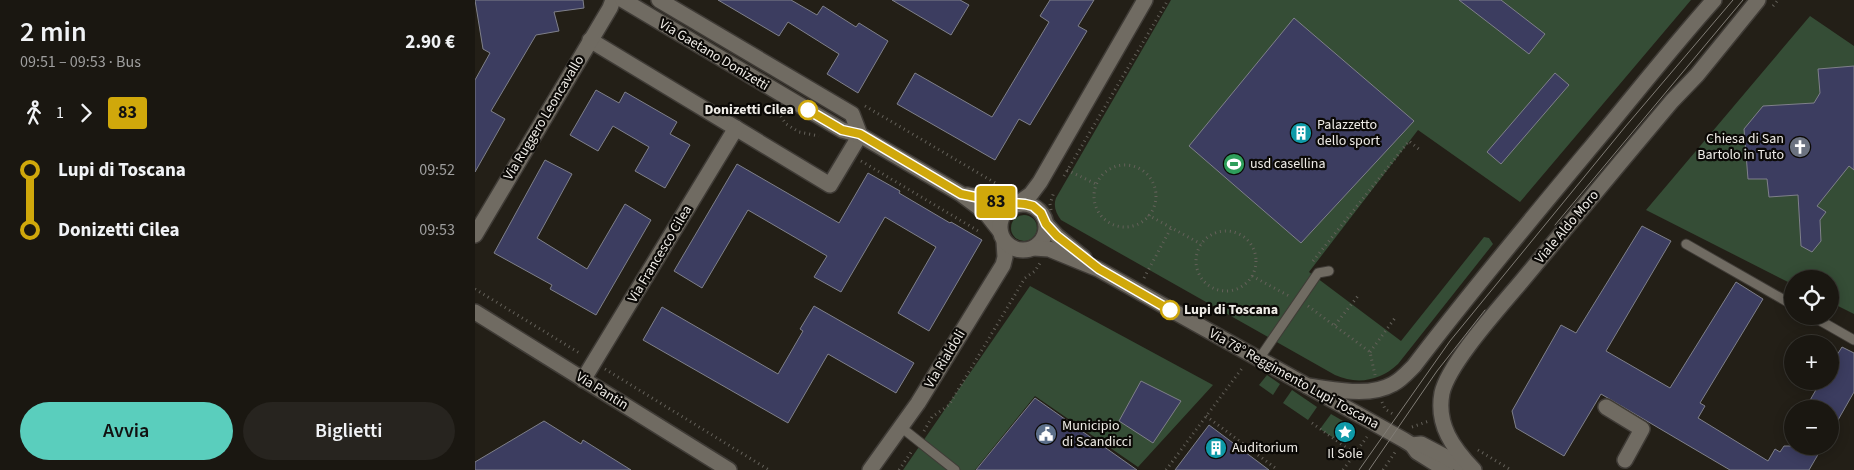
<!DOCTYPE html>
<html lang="it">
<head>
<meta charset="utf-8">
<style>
  body { margin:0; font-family:"Source Sans 3",sans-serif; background:#27241f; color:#f1f3f6; height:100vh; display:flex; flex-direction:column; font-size:19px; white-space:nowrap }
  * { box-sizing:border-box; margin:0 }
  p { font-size:16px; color:#9f9f9f }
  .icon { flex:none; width:28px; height:28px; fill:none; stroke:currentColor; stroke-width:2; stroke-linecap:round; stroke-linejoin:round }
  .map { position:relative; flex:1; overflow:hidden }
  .details { display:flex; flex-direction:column; background:#1a1711; width:475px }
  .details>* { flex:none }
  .badge { padding:0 10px; border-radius:4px; font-size:18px; line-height:32px }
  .buttons { position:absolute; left:1309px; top:270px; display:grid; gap:10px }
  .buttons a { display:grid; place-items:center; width:55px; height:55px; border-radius:50%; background:#1a1711; box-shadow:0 2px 12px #0003,0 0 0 1px #383631; font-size:25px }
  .map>.badge { position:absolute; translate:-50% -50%; box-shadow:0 0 0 2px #fff }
  .legs { display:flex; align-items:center; gap:8px; height:55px; padding:0 20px; font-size:16px }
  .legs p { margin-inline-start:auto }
  .headline { display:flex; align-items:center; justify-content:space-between; height:85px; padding:0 20px }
  h1 { font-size:28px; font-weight:600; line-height:38px }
  .cta { display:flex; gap:10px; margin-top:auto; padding:10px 20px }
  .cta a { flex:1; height:58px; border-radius:30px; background:#5acebd; color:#111; font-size:20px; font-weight:600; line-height:58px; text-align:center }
  .cta a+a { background:#27241f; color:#f1f3f6 }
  ul { padding:0 20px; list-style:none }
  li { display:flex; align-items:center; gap:18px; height:60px; font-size:19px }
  li i { display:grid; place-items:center; width:8px; height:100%; margin:0 6px; background:currentColor }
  li i::after { content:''; width:12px; height:12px; margin:-6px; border:4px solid; border-radius:50%; background:#1a1711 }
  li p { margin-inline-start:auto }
  li:first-child i { background:linear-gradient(#0000 50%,currentColor 0) }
  li:last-child i { background:linear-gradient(currentColor 50%,#0000 0) }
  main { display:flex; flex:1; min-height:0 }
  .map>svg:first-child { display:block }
  .green { fill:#354d36 }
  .building { fill:#3c3d60; stroke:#7f808a }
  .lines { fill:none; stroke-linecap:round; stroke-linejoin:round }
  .service-casing { stroke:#3f3b36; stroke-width:11 }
  .minor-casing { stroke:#3f3b36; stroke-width:18 }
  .tertiary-casing { stroke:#3f3b36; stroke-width:18 }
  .path { stroke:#64615a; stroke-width:3; stroke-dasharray:1 4; stroke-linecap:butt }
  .service { stroke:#706b62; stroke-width:9 }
  .minor { stroke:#706b62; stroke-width:15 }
  .tertiary { stroke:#706b62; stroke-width:15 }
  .tram { stroke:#817d76; stroke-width:1 }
  .line-1-casing { stroke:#fff; stroke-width:11 }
  .line-1 { stroke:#d0a80b; stroke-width:8 }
  .stop-1-dot { fill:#fff; stroke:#d0a80b; stroke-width:2.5 }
  .labels { text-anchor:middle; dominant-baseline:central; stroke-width:4.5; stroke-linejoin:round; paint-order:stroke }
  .street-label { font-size:14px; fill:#efece7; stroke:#0b0906 }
  .stop-label { font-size:14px; font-weight:bold; fill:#efece7; stroke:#0b0906; text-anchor:end }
  .poi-label { font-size:14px; fill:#efece7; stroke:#0b0906; text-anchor:start }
</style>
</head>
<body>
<main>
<section class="details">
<div class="headline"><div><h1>2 min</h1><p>09:51 – 09:53 · Bus</p></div><b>2.90 €</b></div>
<div class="legs"><svg class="icon" aria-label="walk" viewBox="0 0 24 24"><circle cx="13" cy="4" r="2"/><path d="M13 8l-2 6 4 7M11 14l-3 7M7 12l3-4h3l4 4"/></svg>1<svg class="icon" aria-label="forward" viewBox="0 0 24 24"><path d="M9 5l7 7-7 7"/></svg><b class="badge" style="background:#d0a80b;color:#111">83</b></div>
<ul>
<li><i style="color:#d0a80b"></i><b>Lupi di Toscana</b><p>09:52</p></li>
<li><i style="color:#d0a80b"></i><b>Donizetti Cilea</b><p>09:53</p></li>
</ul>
<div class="cta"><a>Avvia</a><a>Biglietti</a></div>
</section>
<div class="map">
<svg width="1379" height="470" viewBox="0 0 1379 470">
  <rect width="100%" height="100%" fill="#231f17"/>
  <g class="green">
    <path d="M696,0H1216L1045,202L943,130L834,272L926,341L1009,237L1014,238L1018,244L923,364C905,381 882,385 860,375L586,220C581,213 578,206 581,198Z"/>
    <polygon points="1335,16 1379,46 1379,314 1355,302 1355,279 1318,279 1317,284 1171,210"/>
    <circle cx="549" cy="228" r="13"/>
    <polygon points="555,286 738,385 663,467 560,396 500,470 428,470"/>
    <polygon points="792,375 805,384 798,395 784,385"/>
    <polygon points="817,390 842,407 833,420 808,403"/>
    <polygon points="856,414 868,421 869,425 859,438 845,429"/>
  </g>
  <g class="building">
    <polygon points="0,0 108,0 109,8 79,12 84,31 61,35 16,111 30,119 0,172 0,80 15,53 8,49"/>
    <polygon points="243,0 316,0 342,15 348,6 381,27 384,23 413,41 383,93 352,74 364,54 313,22 304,36"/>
    <polygon points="417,0 485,0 494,5 476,35"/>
    <polygon points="575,0 619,0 603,26 612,31 555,125 544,119 520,160 422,104 440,73 517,117 574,22 565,16"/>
    <polygon points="984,0 1026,0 1070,34 1054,54"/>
    <polygon points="819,18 939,121 826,243 714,146"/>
    <polygon points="1379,66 1379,170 1374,166 1342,206 1351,212 1345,220 1346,241 1337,252 1326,246 1323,195 1294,197 1292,179 1273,179 1269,129 1288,106 1339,103 1345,93 1343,69"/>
    <polygon points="1080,73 1094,85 1026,164 1012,152"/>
    <polygon points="121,90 144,103 150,92 202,122 195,134 215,145 190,188 160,171 174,147 138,126 123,151 95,135"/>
    <polygon points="70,160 97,174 62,238 112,269 150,204 176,220 121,315 75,289 77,285 19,253"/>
    <polygon points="262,164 364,223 393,173 425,191 424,193 475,223 476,222 507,240 454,331 423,313 461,247 410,217 366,292 339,277 352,256 273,210 227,288 199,271"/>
    <polygon points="1167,226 1196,241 1131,351 1195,388 1261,282 1288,299 1225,403 1230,406 1223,418 1293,461 1300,449 1305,452 1309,446 1348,446 1334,470 1255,470 1126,394 1089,456 1041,428 1037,411 1086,325 1101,333"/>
    <polygon points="339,306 439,363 421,393 353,354 313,423 168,340 187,307 303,374 328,331 325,329"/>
    <polygon points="1367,347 1379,353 1379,392 1355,434 1355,409 1330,409 1346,381 1355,381 1355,366"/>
    <polygon points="666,381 706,401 678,443 644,421"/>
    <polygon points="560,398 662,470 501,470"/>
    <polygon points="69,421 106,444 108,440 156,470 0,470 0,462"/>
    <polygon points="734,425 794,470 700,470"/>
  </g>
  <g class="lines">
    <g class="service-casing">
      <g id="service">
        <polyline points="1211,244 1318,305"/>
        <polyline points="1337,316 1379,340"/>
        <polyline points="784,359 843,273 854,271"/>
        <polyline points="427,428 480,470"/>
      </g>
    </g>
    <g class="minor-casing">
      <g id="minor">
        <polyline points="115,40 355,185 385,135"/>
        <polyline points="542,204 556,194 565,182 670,0"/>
        <polyline points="0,235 135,8 138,0"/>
        <polyline points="0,312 254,470"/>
        <polyline points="108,380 261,128"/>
        <polyline points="1131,407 1167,429 1150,460"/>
        <polyline points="395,470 443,403 528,265 530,257 529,241"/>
      </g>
    </g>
    <g class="tertiary-casing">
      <g id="tertiary">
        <polyline points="148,0 367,130 385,135 486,194 510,212 525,231"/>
        <polyline points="184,0 377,114 385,135"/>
        <polyline points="492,195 542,204"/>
        <circle cx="548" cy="227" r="23"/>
        <polyline points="571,224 582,236 609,258"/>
        <polyline points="559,248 574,249 623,269 929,440 937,445 942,452 971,470"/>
        <path d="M832,386C859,389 893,398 918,384C926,380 932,373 939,366C996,291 1057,218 1117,146C1158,97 1197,47 1239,0"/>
        <polyline points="937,445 946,444 990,467"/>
        <path d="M999,470C978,448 961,425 967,393C974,362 1029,303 1051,276C1099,218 1148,159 1197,101L1222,75L1283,0"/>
      </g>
    </g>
    <g class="path">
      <polyline points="1298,6 1303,0"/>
      <polyline points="390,106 522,184"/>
      <polyline points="303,112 311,124 324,132 344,136"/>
      <polyline points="386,161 505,232"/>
      <circle cx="650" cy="196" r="31"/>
      <polyline points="592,170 621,184"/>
      <polyline points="589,176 693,0"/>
      <polyline points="576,210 575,204 579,192"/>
      <polyline points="673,215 726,244"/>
      <circle cx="751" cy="261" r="30"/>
      <polyline points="838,261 934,141 946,151"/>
      <polyline points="777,276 814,296"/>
      <polyline points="669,278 696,228"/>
      <polyline points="0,289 106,354"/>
      <polyline points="833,306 895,352 900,375"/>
      <polyline points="860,325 883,296"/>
      <polyline points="895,352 920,318"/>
      <polyline points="130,369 294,470"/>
      <polyline points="907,402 910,409 918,414"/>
      <polyline points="731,416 803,470"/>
      <polyline points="837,423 880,454"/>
      <polyline points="937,427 954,421"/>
      <polyline points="449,431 457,417 474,405 550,278 560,271 565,263"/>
      <polyline points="1003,450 1036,470"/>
      <polyline points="424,470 437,451"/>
      <polyline points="691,470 768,367"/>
      <polyline points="868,470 892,437"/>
      <polyline points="908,470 921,451"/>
    </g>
    <use href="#service" class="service"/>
    <use href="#minor" class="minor"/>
    <use href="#tertiary" class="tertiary"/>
    <g class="tram">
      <polyline points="1080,225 1268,0"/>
      <polyline points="884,470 975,341 1150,127 1258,0"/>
      <polyline points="894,470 962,371 1010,310"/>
    </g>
  </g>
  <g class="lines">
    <g class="line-1-casing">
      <polyline id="line-1" points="333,110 367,130 385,134 486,194 524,202 550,204 558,206 566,213 571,224 582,236 624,269 695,310"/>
    </g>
    <use href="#line-1" class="line-1"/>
  </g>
  <defs>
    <g id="building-disc" transform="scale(1.125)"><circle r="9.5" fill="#0f9aa8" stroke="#0b0906"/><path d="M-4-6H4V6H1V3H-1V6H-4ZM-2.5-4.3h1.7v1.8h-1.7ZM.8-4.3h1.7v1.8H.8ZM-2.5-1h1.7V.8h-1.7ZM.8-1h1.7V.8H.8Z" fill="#fff"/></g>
    <g id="church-disc" transform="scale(1.125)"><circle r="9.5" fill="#6b7280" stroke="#0b0906"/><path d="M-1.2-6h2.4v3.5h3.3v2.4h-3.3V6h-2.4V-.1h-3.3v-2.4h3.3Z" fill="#fff"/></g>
    <g id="stadium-disc" transform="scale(1.125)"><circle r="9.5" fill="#2e9e5b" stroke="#0b0906"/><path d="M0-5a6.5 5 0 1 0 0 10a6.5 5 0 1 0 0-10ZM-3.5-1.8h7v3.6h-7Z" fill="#fff"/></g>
    <g id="sight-disc" transform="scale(1.125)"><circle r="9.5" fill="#0f9aa8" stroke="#0b0906"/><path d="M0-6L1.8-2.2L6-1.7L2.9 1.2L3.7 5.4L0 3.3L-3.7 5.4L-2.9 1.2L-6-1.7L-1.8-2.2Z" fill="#fff"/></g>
    <g id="civic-disc" transform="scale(1.125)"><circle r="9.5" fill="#5c6f8a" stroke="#0b0906"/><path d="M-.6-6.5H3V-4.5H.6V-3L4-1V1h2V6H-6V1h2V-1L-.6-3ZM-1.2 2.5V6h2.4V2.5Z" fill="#fff"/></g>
  </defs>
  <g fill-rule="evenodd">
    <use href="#building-disc" x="826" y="133"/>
    <use href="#church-disc" x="1325" y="147"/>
    <use href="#stadium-disc" x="759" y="164"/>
    <use href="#sight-disc" x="870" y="432"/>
    <use href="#civic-disc" x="571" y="434"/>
    <use href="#building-disc" x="741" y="448"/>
  </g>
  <g class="stop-1-dot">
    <circle cx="333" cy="110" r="9"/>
    <circle cx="695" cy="310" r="9"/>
  </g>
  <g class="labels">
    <g class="street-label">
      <text transform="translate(239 55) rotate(31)">Via Gaetano Donizetti</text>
      <text transform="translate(69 118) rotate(-59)">Via Ruggero Leoncavallo</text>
      <text transform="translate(1092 227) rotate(-50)">Viale Aldo Moro</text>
      <text transform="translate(185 254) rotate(-59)">Via Francesco Cilea</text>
      <text transform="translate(470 359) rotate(-59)">Via Rialdoli</text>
      <text transform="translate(819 379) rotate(29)">Via 78° Reggimento Lupi Toscana</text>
      <text transform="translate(127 391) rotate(32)">Via Pantin</text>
    </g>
    <g class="stop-label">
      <text x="319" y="110">Donizetti Cilea</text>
      <text x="709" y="310" text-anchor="start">Lupi di Toscana</text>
    </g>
    <g class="poi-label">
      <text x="842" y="125">Palazzetto<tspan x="842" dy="16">dello sport</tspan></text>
      <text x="1309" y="139" text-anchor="end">Chiesa di San<tspan x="1309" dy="16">Bartolo in Tuto</tspan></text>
      <text x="775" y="164">usd casellina</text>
      <text x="587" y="426">Municipio<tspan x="587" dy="16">di Scandicci</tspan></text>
      <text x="757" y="448">Auditorium</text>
      <text x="870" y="454" text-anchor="middle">Il Sole</text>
    </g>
  </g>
</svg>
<div class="buttons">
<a><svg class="icon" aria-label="locate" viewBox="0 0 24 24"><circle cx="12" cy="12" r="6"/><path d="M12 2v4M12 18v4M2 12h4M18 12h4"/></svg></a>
<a>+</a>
<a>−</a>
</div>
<b class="badge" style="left:521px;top:202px;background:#d0a80b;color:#111">83</b>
</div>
</main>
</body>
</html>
